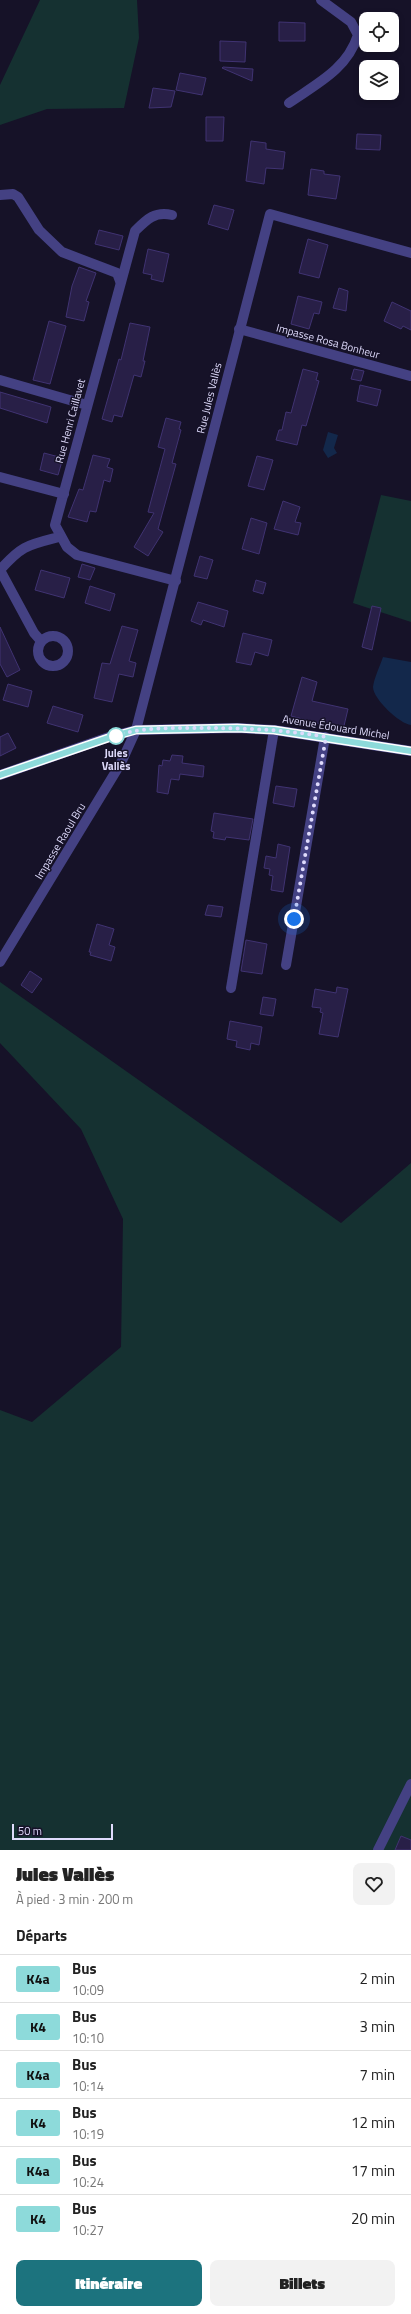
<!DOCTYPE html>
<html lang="fr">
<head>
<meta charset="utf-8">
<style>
  body { margin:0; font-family:"Titillium Web",sans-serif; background:#f2f2f2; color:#222; height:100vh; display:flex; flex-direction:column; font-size:15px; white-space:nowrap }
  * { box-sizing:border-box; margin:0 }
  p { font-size:13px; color:#767676 }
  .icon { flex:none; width:22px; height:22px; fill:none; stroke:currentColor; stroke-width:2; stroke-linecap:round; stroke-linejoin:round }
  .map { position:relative; height:1850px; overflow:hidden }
  .sheet { display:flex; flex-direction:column; background:#fff; flex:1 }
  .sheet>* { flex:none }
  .badge { padding:0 8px; border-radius:3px; font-size:14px; line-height:26px }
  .tools { position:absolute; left:359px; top:12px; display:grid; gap:8px }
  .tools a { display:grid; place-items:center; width:40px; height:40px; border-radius:8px; background:#fff; box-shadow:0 2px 6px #0003; font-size:20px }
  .scale { position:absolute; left:12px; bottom:10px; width:101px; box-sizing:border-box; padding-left:4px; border:2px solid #dfdbfc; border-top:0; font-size:11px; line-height:14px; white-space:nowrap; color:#dfdbfc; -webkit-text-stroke:3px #161228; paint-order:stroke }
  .you { position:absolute; width:20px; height:20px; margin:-10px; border:3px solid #fff; border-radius:50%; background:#1a73e8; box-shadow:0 0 0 6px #1a73e833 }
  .map>.badge { position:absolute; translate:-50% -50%; box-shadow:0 0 0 2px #fff }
  h2 { padding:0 16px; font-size:15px; line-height:36px }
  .round { display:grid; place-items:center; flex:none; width:42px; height:42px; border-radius:8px; background:#f2f2f2 }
  .overview { display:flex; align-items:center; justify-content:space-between; height:68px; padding:0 16px }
  h1 { font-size:19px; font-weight:800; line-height:30px }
  .cta { display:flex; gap:8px; margin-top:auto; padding:8px 16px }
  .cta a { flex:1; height:46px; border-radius:8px; background:#1c737e; color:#fff; font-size:16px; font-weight:800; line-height:46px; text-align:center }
  .cta a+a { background:#f2f2f2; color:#222 }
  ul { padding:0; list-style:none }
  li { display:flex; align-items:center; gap:12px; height:48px; padding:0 16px; border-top:1px solid #e0e0e0 }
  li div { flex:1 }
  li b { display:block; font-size:15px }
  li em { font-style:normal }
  li .badge { min-width:44px; font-weight:700; text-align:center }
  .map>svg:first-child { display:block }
  .green { fill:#153131 }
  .water { fill:#13284b }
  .building { fill:#281f47; stroke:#403372 }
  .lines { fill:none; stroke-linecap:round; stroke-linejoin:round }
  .minor { stroke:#444183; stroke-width:10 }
  .line-casing { stroke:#fff; stroke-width:9 }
  .line { stroke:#8ddada; stroke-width:6 }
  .walk { stroke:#dfdbfc; stroke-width:4; stroke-dasharray:0 7.2 }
  .stop-dot { fill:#fff; stroke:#8ddada; stroke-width:2 }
  .labels { text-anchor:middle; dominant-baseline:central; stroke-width:3; stroke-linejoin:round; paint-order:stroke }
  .street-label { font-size:11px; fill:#dfdbfc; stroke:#161228 }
  .stop-label { font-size:11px; font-weight:bold; fill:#dfdbfc; stroke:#161228 }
</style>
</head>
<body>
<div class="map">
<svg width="411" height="1850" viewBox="0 0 411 1850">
  <rect width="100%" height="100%" fill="#161228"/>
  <g class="green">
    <polygon points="40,0 137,0 139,38 124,108 47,109 0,125 0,85"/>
    <polygon points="381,495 411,501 411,622 353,603"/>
    <polygon points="0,982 341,1223 411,1163 411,1850 0,1850 0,1410 32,1422 121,1347 123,1219 81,1129 0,1043"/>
  </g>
  <g class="water">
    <polygon points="328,432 338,435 334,448 337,453 328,458 323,450"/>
    <path d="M383,657L411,662V725C400,724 373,699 373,687C374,678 380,666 383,657Z"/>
  </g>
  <g class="building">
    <polygon points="279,22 305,23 305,41 279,41"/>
    <polygon points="220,41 246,42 245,62 220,61"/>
    <polygon points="223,67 253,69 252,81 222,68"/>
    <polygon points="180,73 206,78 202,95 176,90"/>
    <polygon points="153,88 175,91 171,107 149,108"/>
    <polygon points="206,117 224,117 223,141 206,141"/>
    <polygon points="357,134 381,135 380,150 356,149"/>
    <polygon points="251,141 266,143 266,149 285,152 283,169 266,168 264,184 246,181"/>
    <polygon points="311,169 324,171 324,174 340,176 336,199 308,195"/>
    <polygon points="214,205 234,210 228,230 208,224"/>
    <polygon points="99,230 123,236 119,250 95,244"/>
    <polygon points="308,239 328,245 319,278 299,273"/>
    <polygon points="148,249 169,254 163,282 151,279 152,275 143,273"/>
    <polygon points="79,267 96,273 86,301 89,302 84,321 66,317 72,286"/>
    <polygon points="339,288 348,291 346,311 333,308"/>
    <polygon points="298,296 322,302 319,314 314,313 309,329 291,324"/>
    <polygon points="392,302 411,311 411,330 403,326 401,329 384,321"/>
    <polygon points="49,321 66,326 50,384 33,380"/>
    <polygon points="130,323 150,327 143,361 145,361 141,377 134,375 122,417 114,415 112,422 102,419 119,359 121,360"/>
    <polygon points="303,369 318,373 316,380 319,381 306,426 302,425 297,445 276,440 279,430 282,430 286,412 291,413"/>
    <polygon points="354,369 364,371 361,381 351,379"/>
    <polygon points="360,385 381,390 377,406 357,401"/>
    <polygon points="0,392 51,407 47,423 0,408"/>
    <polygon points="166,418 181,422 179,429 181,430 172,463 176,464 158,529 163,532 148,556 134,547 154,513 148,512 165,449 158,447"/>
    <polygon points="44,453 63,458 58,475 40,470"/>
    <polygon points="93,455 110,459 107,467 113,469 110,482 104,480 96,512 90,511 87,522 68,517 79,489 83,490"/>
    <polygon points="257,456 273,460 264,490 248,486"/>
    <polygon points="283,501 300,507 295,522 301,523 298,535 274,529"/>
    <polygon points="251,518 267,523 259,554 242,549"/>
    <polygon points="200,556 213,560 207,579 194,576"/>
    <polygon points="82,564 95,568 90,580 78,577"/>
    <polygon points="41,570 70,578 64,598 35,590"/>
    <polygon points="256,580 266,583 263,594 253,591"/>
    <polygon points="90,586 115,594 110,611 85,603"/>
    <polygon points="198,602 228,611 224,627 203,620 201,625 191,621"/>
    <polygon points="372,606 381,608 372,650 362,647"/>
    <polygon points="122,626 138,630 129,661 136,663 133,677 119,674 112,702 94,698 102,663 110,664"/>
    <polygon points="0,627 20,670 7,677 0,664"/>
    <polygon points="243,633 272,640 268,656 255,652 251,665 236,662"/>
    <polygon points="302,677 317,682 312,701 348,709 343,730 291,716"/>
    <polygon points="8,684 32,691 28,707 3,700"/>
    <polygon points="53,706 83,715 78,732 47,723"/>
    <polygon points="8,733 16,748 0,756 0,737"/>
    <polygon points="172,755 183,756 182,763 204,766 203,777 180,774 179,780 171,779 168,794 157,792 159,765 162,766 163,760 170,761"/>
    <polygon points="276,786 297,789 294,807 273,803"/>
    <polygon points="214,813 253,819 249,840 226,837 225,840 213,838 214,832 211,831"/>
    <polygon points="278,844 290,847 283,892 271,890 273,876 269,875 270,869 264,868 266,856 276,858"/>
    <polygon points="208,905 223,907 221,917 205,915"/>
    <polygon points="97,924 114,929 109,945 115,947 111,961 90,955 91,952 89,952"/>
    <polygon points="246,940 267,944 262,974 241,971"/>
    <polygon points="30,971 42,979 32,993 21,985"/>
    <polygon points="337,987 348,989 338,1037 319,1034 323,1013 320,1012 321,1008 312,1007 315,989 336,993"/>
    <polygon points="263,997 276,999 273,1016 260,1014"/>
    <polygon points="230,1021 262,1027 259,1045 251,1043 250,1050 236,1047 237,1041 227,1039"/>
    <polygon points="401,1836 411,1840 411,1850 395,1850"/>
  </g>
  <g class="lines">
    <g class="minor">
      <path d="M289,103C318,83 347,69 358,35L351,22L321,0"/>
      <polyline points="0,195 13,194 18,197 39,230 62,252 117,273 120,281"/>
      <path d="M172,215C155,211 147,219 135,231L55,525L67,547L77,555L176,581"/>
      <polyline points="239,329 410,376"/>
      <polyline points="0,380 87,405"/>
      <polyline points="0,477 64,494"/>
      <circle cx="53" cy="651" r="15"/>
      <path d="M41,641L34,633L0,570C22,545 28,545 59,537"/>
      <polyline points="0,775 109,737 136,730 237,728 274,730 411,751"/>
      <polyline points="0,962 121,763 136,730 270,214 411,253"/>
      <polyline points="286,965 325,737"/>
      <polyline points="231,988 274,730"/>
      <polyline points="378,1850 411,1784"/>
    </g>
  </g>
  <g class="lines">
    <g class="line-casing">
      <polyline id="line" points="0,775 108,738 136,730 237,728 274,730 411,751"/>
    </g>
    <use href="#line" class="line"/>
    <path class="walk" d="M116,736C141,727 169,728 195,728C239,728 282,729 326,737L294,919"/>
  </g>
  <circle class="stop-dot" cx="116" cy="736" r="8"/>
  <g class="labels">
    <g class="street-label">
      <text transform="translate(328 341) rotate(15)">Impasse Rosa Bonheur</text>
      <text transform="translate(209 398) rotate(-76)">Rue Jules Vallès</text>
      <text transform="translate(70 421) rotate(-75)">Rue Henri Caillavet</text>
      <text transform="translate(336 727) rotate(9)">Avenue Édouard Michel</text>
      <text transform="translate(60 841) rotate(-59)">Impasse Raoul Bru</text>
    </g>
    <g class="stop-label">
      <text x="116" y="753">Jules<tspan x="116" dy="13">Vallès</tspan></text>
    </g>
  </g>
</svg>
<div class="tools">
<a><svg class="icon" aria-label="locate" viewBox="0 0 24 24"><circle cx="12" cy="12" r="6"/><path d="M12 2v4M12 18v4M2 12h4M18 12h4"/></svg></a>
<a><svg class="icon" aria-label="layers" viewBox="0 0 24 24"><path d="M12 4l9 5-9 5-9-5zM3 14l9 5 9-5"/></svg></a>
</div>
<div class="scale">50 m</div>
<div class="you" style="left:294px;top:919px"></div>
</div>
<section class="sheet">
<div class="overview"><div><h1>Jules Vallès</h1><p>À pied · 3 min · 200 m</p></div><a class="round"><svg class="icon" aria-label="heart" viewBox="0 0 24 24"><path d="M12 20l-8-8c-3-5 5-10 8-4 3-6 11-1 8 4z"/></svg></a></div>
<h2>Départs</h2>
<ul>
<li><span class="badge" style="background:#8ddada;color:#111">K4a</span><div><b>Bus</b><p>10:09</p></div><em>2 min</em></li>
<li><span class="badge" style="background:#8ddada;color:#111">K4</span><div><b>Bus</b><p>10:10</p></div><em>3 min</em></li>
<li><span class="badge" style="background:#8ddada;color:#111">K4a</span><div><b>Bus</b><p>10:14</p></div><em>7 min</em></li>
<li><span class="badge" style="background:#8ddada;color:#111">K4</span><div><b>Bus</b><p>10:19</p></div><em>12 min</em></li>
<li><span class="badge" style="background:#8ddada;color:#111">K4a</span><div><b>Bus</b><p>10:24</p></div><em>17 min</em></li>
<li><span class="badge" style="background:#8ddada;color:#111">K4</span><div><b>Bus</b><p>10:27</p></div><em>20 min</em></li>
</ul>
<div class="cta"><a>Itinéraire</a><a>Billets</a></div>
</section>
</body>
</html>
